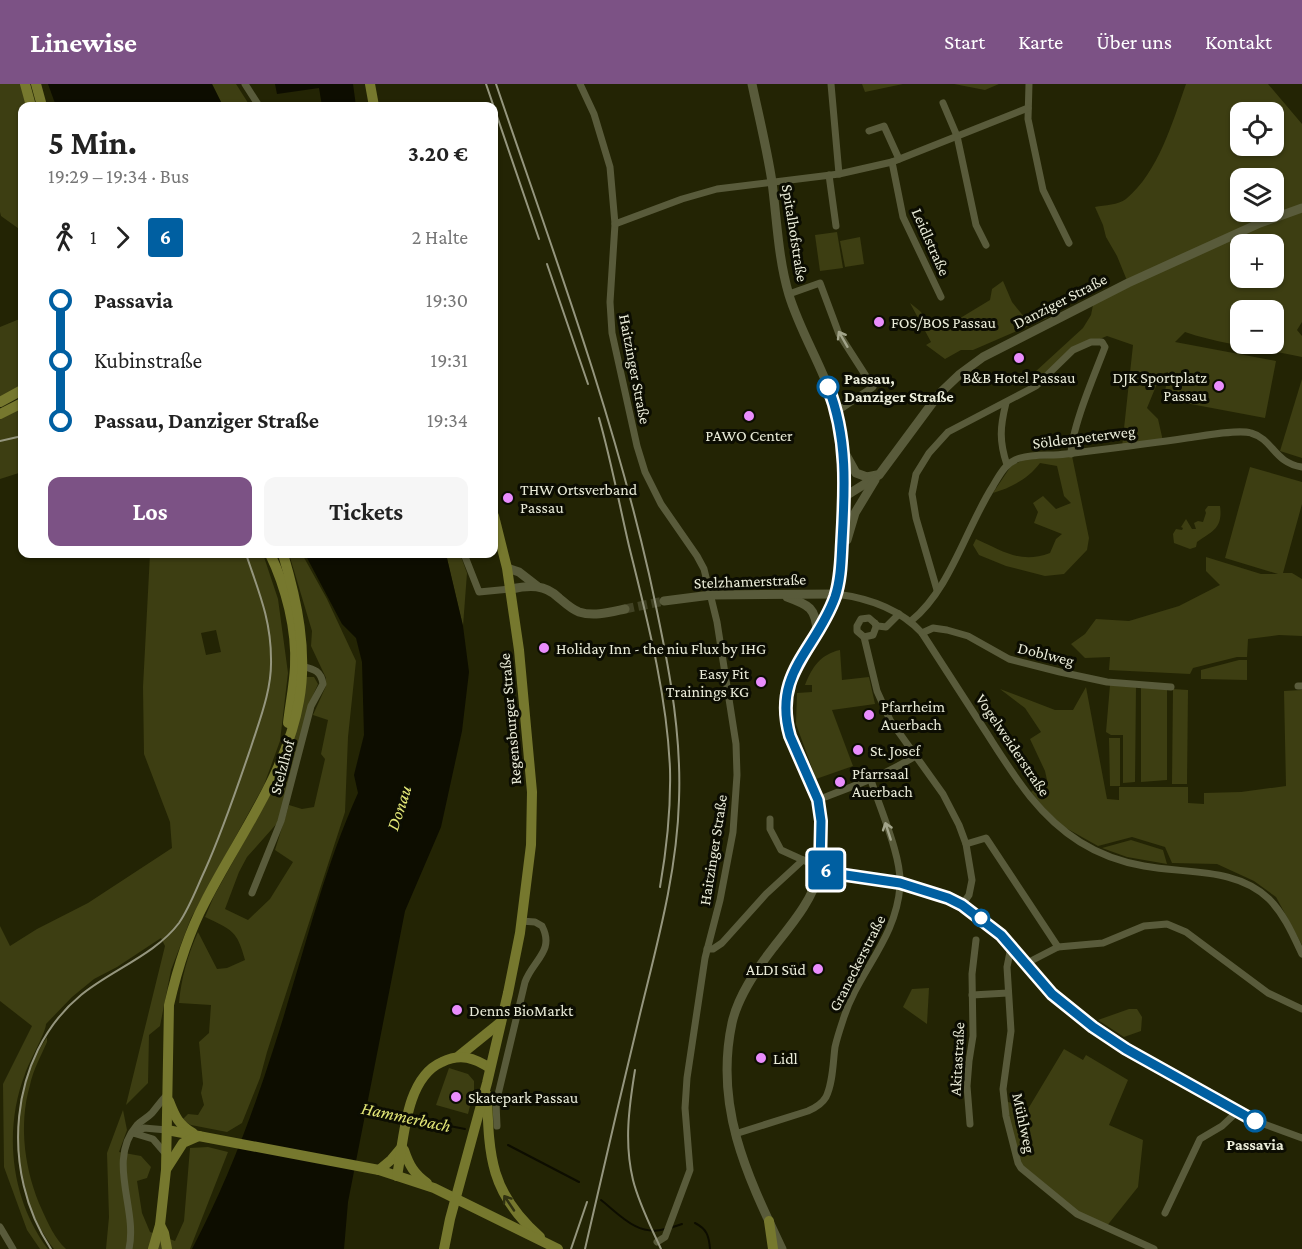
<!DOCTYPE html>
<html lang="de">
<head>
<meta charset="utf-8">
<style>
  body { margin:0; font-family:"Crimson Pro",serif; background:#f6f6f6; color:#222; height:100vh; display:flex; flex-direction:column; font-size:22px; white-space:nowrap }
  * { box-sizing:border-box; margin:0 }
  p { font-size:20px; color:#767676 }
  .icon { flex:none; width:33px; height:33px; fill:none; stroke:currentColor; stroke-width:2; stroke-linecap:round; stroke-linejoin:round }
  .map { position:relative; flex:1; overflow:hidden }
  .panel { position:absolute; left:18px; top:18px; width:480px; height:456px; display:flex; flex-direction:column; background:#fff; border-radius:12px; box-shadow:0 2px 4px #0004 }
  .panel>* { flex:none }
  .badge { padding:0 12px; border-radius:4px; font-size:21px; line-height:39px }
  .buttons { position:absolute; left:1230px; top:18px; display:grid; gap:12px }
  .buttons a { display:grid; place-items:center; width:54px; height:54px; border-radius:12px; background:#fff; box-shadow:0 2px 4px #0004; font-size:30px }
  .map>.badge { position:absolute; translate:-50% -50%; box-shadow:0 0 0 3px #fff }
  .legs { display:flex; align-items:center; gap:9px; height:66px; padding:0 30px; font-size:20px }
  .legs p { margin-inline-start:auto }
  .summary { display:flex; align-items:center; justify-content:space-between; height:102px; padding:0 30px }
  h1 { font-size:33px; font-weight:700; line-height:45px }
  .primary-button { display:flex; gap:12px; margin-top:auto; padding:12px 30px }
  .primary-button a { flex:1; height:69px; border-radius:12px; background:#7c5285; color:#fff; font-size:24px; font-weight:700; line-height:69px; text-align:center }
  .primary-button a+a { background:#f6f6f6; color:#222 }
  ul { padding:0 30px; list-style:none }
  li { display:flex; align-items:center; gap:21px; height:60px; font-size:22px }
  li i { display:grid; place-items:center; width:9px; height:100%; margin:0 8px; background:currentColor }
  li i::after { content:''; width:15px; height:15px; margin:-8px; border:4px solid; border-radius:50%; background:#fff }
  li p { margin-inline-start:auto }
  li:first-child i { background:linear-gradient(#0000 50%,currentColor 0) }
  li:last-child i { background:linear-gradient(currentColor 50%,#0000 0) }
  header { display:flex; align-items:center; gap:36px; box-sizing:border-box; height:84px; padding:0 30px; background:#7c5285; color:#fff }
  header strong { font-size:28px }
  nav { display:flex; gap:33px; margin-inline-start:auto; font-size:21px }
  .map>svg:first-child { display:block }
  .green { fill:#3d3e12; fill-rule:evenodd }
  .water { fill:#0d0d00 }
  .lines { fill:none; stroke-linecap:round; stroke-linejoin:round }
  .stream { stroke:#0d0d00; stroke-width:2 }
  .secondary-tunnel { stroke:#414224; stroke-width:9; stroke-dasharray:9 4.5; stroke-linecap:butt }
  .street { stroke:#595b3b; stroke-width:7 }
  .secondary { stroke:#595b3b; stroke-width:9 }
  .primary { stroke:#76782e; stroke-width:10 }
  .rail { stroke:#95967e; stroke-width:2 }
  .oneway { stroke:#a2a48a }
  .oneway2 { stroke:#313211 }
  .line-1-casing { stroke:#fff; stroke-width:14 }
  .line-1 { stroke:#005fa1; stroke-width:9 }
  .poi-dot { fill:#ea8dfd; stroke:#0c0d02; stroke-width:2 }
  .stop-1-dot { fill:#fff; stroke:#005fa1; stroke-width:3 }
  .labels { text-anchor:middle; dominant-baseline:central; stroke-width:6; stroke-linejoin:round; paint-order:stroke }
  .street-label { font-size:16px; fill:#eaecd9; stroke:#0c0d02 }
  .poi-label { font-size:16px; fill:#eaecd9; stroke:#0c0d02; text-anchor:start }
  .stop-label { font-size:16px; font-weight:bold; fill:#eaecd9; stroke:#0c0d02; text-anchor:start }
  .water-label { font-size:18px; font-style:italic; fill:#e4e877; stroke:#0c0d02 }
</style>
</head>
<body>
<header>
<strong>Linewise</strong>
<nav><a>Start</a><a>Karte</a><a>Über uns</a><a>Kontakt</a></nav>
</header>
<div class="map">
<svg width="1302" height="1165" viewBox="0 0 1302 1165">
  <rect width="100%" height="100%" fill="#232404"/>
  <g class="green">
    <polygon points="0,0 21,0 27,22 22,22 22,147 1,132 0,128"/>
    <polygon points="212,0 236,0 250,22 223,22"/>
    <polygon points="862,0 903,0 865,8"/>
    <polygon points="954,0 999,0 985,6"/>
    <path d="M1186,0H1268L1302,40V238L1297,246L1302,252V273C1263,264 1223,261 1185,248L1175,258L1276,277L1265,334L1164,315L1168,288L1161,290L1147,324L1158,335L1163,357L1122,363L1133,261L1107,252L1073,266L1036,302L1023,299L1083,244L1091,231L1094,216L1128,199L1117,172L1106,153L1103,141L1095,123C1105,121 1118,121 1126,115C1158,89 1173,37 1186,0ZM1240,28H1274V62H1240ZM1240,94H1274V128H1240ZM1240,160H1274V194H1240ZM1240,226H1274V260H1240Z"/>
    <polygon points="837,148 843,184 820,187 815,151"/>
    <polygon points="860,153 864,180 845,183 840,157"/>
    <polygon points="1003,197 1012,218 1025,234 1039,226 1047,234 973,266 961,266 945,275 926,261 931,258 910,219 920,227 936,247 956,242 957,236 990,216 992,205"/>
    <polygon points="22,234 22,302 0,314 0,243"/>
    <polygon points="1302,295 1302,374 1280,367"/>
    <polygon points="22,322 22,388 0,395 0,333"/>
    <path d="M1072,372L1089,454L1087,466L1064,490L1045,492L1006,482L979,471L973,461L976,455C1003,467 1020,480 1050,469L1056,455L1062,450L1034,439L1038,428L1033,419L1043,412L1056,425L1071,419L1064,412L1057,382L1040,379C1028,395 1012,403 993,409L1011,382L1023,376Z"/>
    <polygon points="1250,383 1302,398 1302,420 1283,489 1292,489 1302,495 1302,552 1279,551 1248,555 1247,573 1237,573 1193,584 1190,590 1109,586 1110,573 1085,574 1071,560 1085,550 1096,535 1129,537 1179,522 1220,501 1206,487 1206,473 1261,490 1278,490 1225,474"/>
    <path d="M1208,422H1220C1223,444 1213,447 1197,458L1196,463L1190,465L1174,459L1173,450L1176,445L1182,446L1183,444L1181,443L1186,435L1192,445H1196L1194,439L1198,437L1203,438L1206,429L1205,426Z"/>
    <path d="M150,470H263L278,515L288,589L280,657L264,701L191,834L171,886L160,942L149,951L148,999L126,1021L165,862L161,854L117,883L94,895L72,913L46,940C46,948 29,978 25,990C3,1047 11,1116 48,1165H40L27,1146L4,1083L3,1000L32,942L0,917V842L10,862L37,845L88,819L172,764L170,738L144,670L143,603ZM216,546L221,568L206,571L201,549Z"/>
    <path d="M289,470H302L327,515L356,577L348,653L345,728L267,968L260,994L242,1039L227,1048L191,1041L182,1036L188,1030L198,1031L204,1021L201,1009L203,1000L199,958L209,949L211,921L179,919C181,895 188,870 198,848L217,885L227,884L245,876C237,846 232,846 205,833L214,812L283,687L292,659L306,593H314L318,600L310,618L279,737L247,773L239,788L225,825L248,836L270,815L293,778L275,766L289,721L302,725L314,723L325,675L321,670L328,636L313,631L326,602V594L311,562L312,547Z"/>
    <polygon points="446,470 460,470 467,489 463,542"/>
    <path d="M840,566L842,596L869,593L875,620L832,626L853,682L816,695L796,640L797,609L812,608V601H805C812,583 821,570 840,566Z"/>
    <polygon points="1239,576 1247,576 1247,596 1201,595 1201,586"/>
    <polygon points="1110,601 1136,602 1135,698 1123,699 1123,651 1111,651 1106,648"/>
    <polygon points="1086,603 1107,715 1119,716 1119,703 1188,703 1188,719 1204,720 1204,709 1241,708 1286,702 1284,607 1302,606 1302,861 1276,813 1254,797 1217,780 1172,779 1165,763 1132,753 1098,762 1057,739 1031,708 1047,696 1045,687 1030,655 1041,648 1025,624 1000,605 1055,626 1073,626"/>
    <polygon points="1141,603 1167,604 1167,696 1141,698"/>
    <polygon points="1173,605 1188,606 1187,700 1172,700"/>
    <polygon points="1109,654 1120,654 1120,702 1110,702"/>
    <polygon points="1131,756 1163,766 1167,780 1127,773 1102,764"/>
    <polygon points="929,904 927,940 903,923 912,905"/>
    <polygon points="1129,925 1137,925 1142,933 1141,947 1124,953 1098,936"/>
    <path d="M47,953V958C41,972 33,986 30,1001C18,1042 25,1088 42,1126C48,1139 55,1155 66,1165H54C8,1104 5,1017 47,953Z"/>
    <polygon points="1064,965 1083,976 1086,971 1128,996 1109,1041 1143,1056 1138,1103 1106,1143 1078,1131 1021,1084 1003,1016 1028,1025"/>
    <polygon points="449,984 468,990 474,997 474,1006 468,1030 436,1021"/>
    <polygon points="123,1026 127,1046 119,1068 141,1072 151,1083 147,1094 137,1097 142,1129 150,1148 175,1157 184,1137 190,1064 208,1063 228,1068 190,1165 106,1165 109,1133 107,1069"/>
  </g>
  <g class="water">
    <polygon points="48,0 212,0 223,22 56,22"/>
    <polygon points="275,0 353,0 356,22 322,22 319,4 277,10"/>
    <path d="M305,470H446L463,542L469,588L462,647L441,743L405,827L348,1118L344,1165H192C226,1101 252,1032 274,963C302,878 321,791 358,709L354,691L364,651L362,578L356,554L342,540Z"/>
  </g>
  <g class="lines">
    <g class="stream">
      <polyline points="362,1025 404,1033"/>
      <polyline points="409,1034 465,1045"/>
      <polyline points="508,1061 579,1098"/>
      <path d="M601,1116C620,1131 638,1153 665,1145"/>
      <path d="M695,1139C707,1145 709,1152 710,1165"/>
      <polyline points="670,1144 682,1140"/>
    </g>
    <polyline class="secondary-tunnel" points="625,525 664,517"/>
    <g class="street">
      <polyline points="245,0 259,22"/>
      <polyline points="580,0 594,30 610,83 615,140 610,218 612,249 637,362 645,388 661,420 697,472 704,485 717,538 736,660 737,691 733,748 720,816 705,874 687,994 685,1024 690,1086 665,1153 657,1158"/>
      <polyline points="831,0 839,90"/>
      <polyline points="1029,0 1028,35 1043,106 1069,159"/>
      <polyline points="943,19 957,52 976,141 986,161"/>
      <polyline points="869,47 884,42 899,75"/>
      <polyline points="892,78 903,133 941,213"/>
      <polyline points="829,91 836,142"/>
      <polyline points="615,140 682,115 717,105 839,90 892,78 1028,24"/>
      <polyline points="789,210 820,199 839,250 873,303 836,328"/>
      <path d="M1006,319C1000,343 999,357 1007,381"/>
      <polyline points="464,470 479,508 511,505"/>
      <path d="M937,506L916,434L912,410L916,390L929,369L948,348L1036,302L1073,266L1091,258H1102L1105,263C1095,290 1072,342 1071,370"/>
      <path d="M836,510C868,514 900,525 922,549C943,582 965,615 986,648C1013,690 1037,731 1080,758C1099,770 1121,778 1144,782C1186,790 1236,783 1269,815C1284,830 1293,851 1302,870"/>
      <polyline points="899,530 886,543 878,542 869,534 861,535 857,542 857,547 864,553 877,607 890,636 943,710 959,741 966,760 972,796 969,811 962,821"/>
      <path d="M911,537C950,506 966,444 993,402C1000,390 1006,378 1020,374C1035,370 1051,372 1066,370C1106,365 1147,360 1187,354C1202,352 1238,345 1251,349C1273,355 1274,379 1302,383"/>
      <polyline points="922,549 933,544 947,546 968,552 1009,575 1060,588 1107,598 1171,603"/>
      <polyline points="864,553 873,551 876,543 875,539"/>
      <polyline points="1298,602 1302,602"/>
      <path d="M825,713C857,701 887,690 917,671"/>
      <polyline points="770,735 770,745 781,766 803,776 832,789 900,799 928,807 962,821 1001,851 1052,910 1103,950 1256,1037 1302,1054"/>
      <polyline points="966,760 986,754 1058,863 1103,859 1144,842 1167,840 1186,848 1268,909 1302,925"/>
      <path d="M252,809L281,737L311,622L323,600C321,586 313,585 301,582"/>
      <polyline points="1011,863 1007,883 1011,947 1003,1005 1006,1032 1018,1079 1021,1084 1077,1130 1154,1165"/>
      <polyline points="707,865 713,865 722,859 766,810 803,776"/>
      <polyline points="1025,880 1058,863"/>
      <polyline points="972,911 1008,909"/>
      <polyline points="970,1040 967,1002 969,977 973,952 972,890 976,856"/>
      <path d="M497,1042L496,1019L525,898C533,876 555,867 542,842L535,838L521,837"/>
      <polyline points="133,1049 153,1055 165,1069"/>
      <polyline points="134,1049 144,1044 167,1046"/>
      <path d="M735,1050L808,1027C815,1024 822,1020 826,1013C833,999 833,978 835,963C837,954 840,945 843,936C858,887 896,856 900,802C902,773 880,725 871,696"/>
      <polyline points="1165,1129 1200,1055 1222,1042 1239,1026"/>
      <polyline points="0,1143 13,1165"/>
      <path d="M129,1165C138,1124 106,1077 137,1041C141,1037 147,1034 152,1029C157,1023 161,1017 167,1011"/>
    </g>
    <g class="secondary">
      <path d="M752,0C759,33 767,65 772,98C777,136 778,174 789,211C800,247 821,280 833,316C850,368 847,434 840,488C839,502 834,518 828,531C806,578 773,592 790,652C798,673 811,693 817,714C821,725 821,738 821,750C821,762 822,775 820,786C813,816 791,841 773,864C756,886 738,912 732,939C714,1023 747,1091 782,1165"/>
      <polyline points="846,371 856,389 867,393 877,391"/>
      <polyline points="844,413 879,391 939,310 960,290 983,273 1128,199 1260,139 1302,124"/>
      <polyline points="847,456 855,429 875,396"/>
      <polyline points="507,484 519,488 537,502"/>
      <path d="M511,505C529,501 545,500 559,514C565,519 571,525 579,528C594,533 611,528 625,525"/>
      <path d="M787,513C809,521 816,524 817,548"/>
      <polyline points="664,517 711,511 836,510"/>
    </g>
    <g class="primary">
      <polyline points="25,0 31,22"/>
      <polyline points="36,0 42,22"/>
      <polyline points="370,0 374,22"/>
      <polyline points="0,318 22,306"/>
      <polyline points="0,330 22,319"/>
      <path d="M270,470C286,503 297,546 295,583C294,602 290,621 288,639"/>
      <polyline points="459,972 501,938"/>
      <path d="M487,1011C489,1073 490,1109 540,1153"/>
      <path d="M169,1017C175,1033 179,1041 193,1049"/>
      <polyline points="167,1046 379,1086 434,1104 558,1165"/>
      <path d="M404,1066C409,1081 414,1090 427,1099"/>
      <polyline points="167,1084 183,1059 199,1052"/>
      <polyline points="379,1086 391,1076 402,1063"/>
      <path d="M397,1092C404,1056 405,994 442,978C461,969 474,974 490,984"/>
      <polyline points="769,1137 773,1165"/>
      <polyline points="160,1141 164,1149 167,1165"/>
      <path d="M153,1165L160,1141L166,1086L169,921C177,886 188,850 205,818C238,753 286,691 299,617C308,568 297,517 283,470"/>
      <polyline points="444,1165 450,1135 487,999 508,909 520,849 531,761 532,708 519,566 507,484 494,432"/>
    </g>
    <g class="rail">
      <polyline points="486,0 539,155"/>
      <path d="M496,0C551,162 611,323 649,490C665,563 682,641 679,716C677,789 657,860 640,930C621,1008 603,1087 585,1165"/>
      <polyline points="547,180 588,300"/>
      <path d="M599,334C611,376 619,419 629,462C647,535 667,610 670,685C671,725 667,763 660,803"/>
      <polyline points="0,357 22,352"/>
      <path d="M635,986C629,1023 624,1059 633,1096C639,1120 651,1143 661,1165"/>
      <path d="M51,1165C0,1089 7,972 81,911C111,886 155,871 179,839C190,823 197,803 205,786C223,746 237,704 251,663C260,635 272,605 271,575C271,535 258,506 246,470"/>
      <polyline points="571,1165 587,1118"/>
    </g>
  </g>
  <defs><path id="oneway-shaft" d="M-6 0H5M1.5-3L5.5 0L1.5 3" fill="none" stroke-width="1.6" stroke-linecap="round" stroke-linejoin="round" transform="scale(1.5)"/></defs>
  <g class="oneway">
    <use href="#oneway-shaft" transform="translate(843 255) rotate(-120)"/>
    <use href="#oneway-shaft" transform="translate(888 747) rotate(-108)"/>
  </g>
  <use class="oneway2" href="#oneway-shaft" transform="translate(509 1119) rotate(-124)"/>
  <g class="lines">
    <g class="line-1-casing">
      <path id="line-1" d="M828,303C848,353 845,406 842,458C841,476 841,495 835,513C816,566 772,589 790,652L818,716L821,737L820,784L832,789L900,799L948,814L962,821L1001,851L1052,910L1093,943L1126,965L1255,1037"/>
    </g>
    <use href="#line-1" class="line-1"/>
  </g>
  <g class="poi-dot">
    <circle cx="879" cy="238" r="6"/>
    <circle cx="1019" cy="274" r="6"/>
    <circle cx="1219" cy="302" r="6"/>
    <circle cx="749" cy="332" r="6"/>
    <circle cx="508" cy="414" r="6"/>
    <circle cx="544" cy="564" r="6"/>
    <circle cx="761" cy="598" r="6"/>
    <circle cx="869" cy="631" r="6"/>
    <circle cx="858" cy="666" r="6"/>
    <circle cx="840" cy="698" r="6"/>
    <circle cx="818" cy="885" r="6"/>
    <circle cx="457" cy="926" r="6"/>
    <circle cx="761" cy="974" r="6"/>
    <circle cx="456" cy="1013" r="6"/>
  </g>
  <g class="stop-1-dot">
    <circle cx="828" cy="303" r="10"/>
    <circle cx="981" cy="834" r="8"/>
    <circle cx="1255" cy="1037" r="10"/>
  </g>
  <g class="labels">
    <g class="street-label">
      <text transform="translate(795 149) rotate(81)">Spitalhofstraße</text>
      <text transform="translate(931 158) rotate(66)">Leidlstraße</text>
      <text transform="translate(1060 217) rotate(-27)">Danziger Straße</text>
      <text transform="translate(635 285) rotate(79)">Haitzinger Straße</text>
      <text transform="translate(1084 353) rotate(-7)">Söldenpeterweg</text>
      <text transform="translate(750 497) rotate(-2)">Stelzhamerstraße</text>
      <text transform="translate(1046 570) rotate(14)">Doblweg</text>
      <text transform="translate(510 635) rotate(-95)">Regensburger Straße</text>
      <text transform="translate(1013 661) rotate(56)">Vogelweiderstraße</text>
      <text transform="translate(282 683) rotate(-75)">Stelzlhof</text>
      <text transform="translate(713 766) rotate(-81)">Haitzinger Straße</text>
      <text transform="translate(857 879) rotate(-63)">Graneckerstraße</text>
      <text transform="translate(957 975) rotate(-87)">Akitastraße</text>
      <text transform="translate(1024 1039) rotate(78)">Mühlweg</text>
    </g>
    <g class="poi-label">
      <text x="891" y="238">FOS/BOS Passau</text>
      <text x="1019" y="293" text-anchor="middle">B&amp;B Hotel Passau</text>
      <text x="1207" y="293" text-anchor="end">DJK Sportplatz<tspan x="1207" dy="18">Passau</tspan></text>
      <text x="749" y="351" text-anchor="middle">PAWO Center</text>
      <text x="520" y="405">THW Ortsverband<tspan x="520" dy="18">Passau</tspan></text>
      <text x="556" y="564">Holiday Inn - the niu Flux by IHG</text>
      <text x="749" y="589" text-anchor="end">Easy Fit<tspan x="749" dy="18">Trainings KG</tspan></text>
      <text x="881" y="622">Pfarrheim<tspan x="881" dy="18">Auerbach</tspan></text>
      <text x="870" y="666">St. Josef</text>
      <text x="852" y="689">Pfarrsaal<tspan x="852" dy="18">Auerbach</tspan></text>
      <text x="806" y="885" text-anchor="end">ALDI Süd</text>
      <text x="469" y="926">Denns BioMarkt</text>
      <text x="773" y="974">Lidl</text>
      <text x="468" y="1013">Skatepark Passau</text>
    </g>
    <g class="stop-label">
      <text x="844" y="294">Passau,<tspan x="844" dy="18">Danziger Straße</tspan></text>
      <text x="1255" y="1060" text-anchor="middle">Passavia</text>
    </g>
    <g class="water-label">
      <text transform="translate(399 724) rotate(-72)">Donau</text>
      <text transform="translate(406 1033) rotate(12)">Hammerbach</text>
    </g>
  </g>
</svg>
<div class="buttons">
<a><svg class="icon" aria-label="locate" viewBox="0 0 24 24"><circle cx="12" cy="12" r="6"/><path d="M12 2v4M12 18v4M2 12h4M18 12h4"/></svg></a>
<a><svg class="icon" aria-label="layers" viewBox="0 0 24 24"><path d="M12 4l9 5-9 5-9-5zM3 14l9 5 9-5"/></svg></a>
<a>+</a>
<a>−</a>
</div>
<b class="badge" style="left:826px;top:786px;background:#005fa1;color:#fff">6</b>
<section class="panel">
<div class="summary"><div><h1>5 Min.</h1><p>19:29 – 19:34 · Bus</p></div><b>3.20 €</b></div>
<div class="legs"><svg class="icon" aria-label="walk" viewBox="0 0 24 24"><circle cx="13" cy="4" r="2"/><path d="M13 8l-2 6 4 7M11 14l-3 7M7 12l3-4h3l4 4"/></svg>1<svg class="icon" aria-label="forward" viewBox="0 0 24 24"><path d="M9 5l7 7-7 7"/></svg><b class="badge" style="background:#005fa1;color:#fff">6</b><p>2 Halte</p></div>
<ul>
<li><i style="color:#005fa1"></i><b>Passavia</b><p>19:30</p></li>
<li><i style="color:#005fa1"></i><span>Kubinstraße</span><p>19:31</p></li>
<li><i style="color:#005fa1"></i><b>Passau, Danziger Straße</b><p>19:34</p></li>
</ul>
<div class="primary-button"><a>Los</a><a>Tickets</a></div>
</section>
</div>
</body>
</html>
